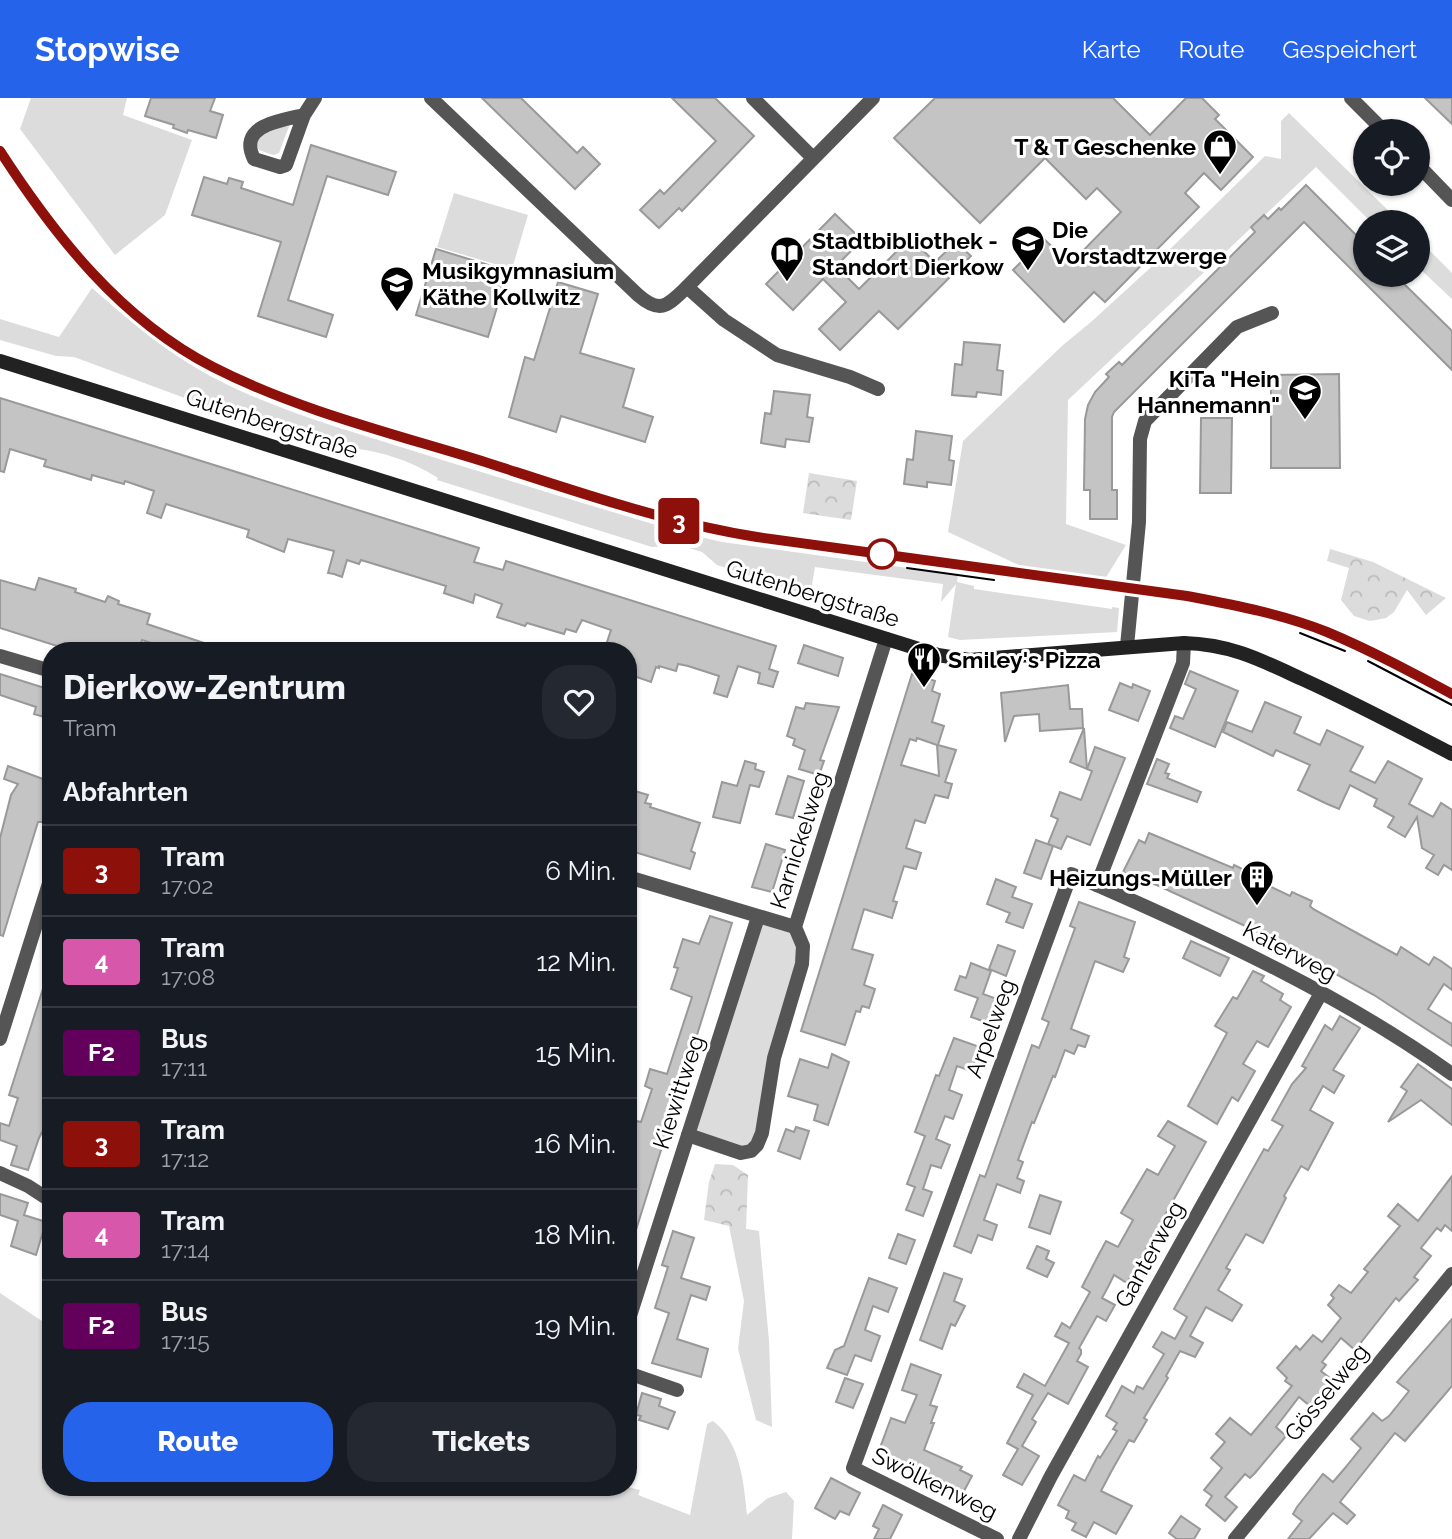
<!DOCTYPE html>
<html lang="de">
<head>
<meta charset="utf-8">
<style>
  body { margin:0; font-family:Raleway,sans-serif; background:#242831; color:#f1f3f6; height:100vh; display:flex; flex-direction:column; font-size:26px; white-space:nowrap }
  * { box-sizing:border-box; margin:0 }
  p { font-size:23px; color:#9ea1a6 }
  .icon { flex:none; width:38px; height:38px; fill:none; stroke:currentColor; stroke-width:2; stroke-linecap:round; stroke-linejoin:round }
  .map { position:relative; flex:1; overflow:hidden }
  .panel { position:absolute; left:42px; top:544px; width:595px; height:854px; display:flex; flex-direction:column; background:#171b24; border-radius:28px; box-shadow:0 2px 5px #0004 }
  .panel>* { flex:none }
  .badge { padding:0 14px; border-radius:5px; font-size:24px; line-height:46px }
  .fabs { position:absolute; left:1353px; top:21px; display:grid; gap:14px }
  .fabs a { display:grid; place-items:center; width:77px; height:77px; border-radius:50%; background:#171b24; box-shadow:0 2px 5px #0004; font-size:35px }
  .map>.badge { position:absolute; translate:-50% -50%; box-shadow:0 0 0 4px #fff }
  h2 { padding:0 21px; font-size:26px; line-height:63px }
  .round { display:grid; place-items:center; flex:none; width:74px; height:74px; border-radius:28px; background:#242831 }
  .headline { display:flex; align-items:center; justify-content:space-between; height:119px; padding:0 21px }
  h1 { font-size:33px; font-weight:800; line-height:52px }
  .cta { display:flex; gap:14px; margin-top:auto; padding:14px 21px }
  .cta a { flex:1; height:80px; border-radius:28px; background:#2563eb; color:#fff; font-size:28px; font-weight:800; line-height:80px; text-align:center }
  .cta a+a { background:#242831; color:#f1f3f6 }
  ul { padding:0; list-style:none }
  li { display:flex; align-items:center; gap:21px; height:91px; padding:0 21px; border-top:2px solid #363941 }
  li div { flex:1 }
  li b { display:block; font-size:26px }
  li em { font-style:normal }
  li .badge { min-width:77px; font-weight:700; text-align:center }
  header { display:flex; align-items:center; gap:42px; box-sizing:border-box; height:98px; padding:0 35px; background:#2563eb; color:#fff }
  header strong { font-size:33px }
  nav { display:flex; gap:38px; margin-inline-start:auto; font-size:24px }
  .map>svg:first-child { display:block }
  .green { fill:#dcdcdc }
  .park { fill:url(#park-crowns) }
  .building { fill:#c4c4c4; stroke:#999; stroke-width:2; fill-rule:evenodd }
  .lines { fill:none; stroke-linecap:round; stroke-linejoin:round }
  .street { stroke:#555; stroke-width:14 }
  .secondary { stroke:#222; stroke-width:14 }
  .tram { stroke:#000; stroke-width:2 }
  .line-casing { stroke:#fff; stroke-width:16 }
  .line { stroke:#8d110a; stroke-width:10 }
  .stop-dot { fill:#fff; stroke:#8d110a; stroke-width:3.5 }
  .labels { text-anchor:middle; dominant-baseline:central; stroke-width:6; stroke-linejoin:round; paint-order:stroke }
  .poi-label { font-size:23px; font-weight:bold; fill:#000; stroke:#fff; text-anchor:start }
  .street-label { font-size:23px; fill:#000; stroke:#fff }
</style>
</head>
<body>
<header>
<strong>Stopwise</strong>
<nav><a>Karte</a><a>Route</a><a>Gespeichert</a></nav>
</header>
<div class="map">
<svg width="1452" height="1441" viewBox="0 0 1452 1441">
  <defs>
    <pattern id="park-crowns" width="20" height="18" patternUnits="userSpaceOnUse" patternTransform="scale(1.75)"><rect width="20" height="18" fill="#dcdcdc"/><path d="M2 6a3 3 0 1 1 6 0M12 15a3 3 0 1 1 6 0" fill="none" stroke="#bbb"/></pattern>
  </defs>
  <rect width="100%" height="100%" fill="#fff"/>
  <g class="green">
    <polygon points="31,0 127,0 123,17 192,42 165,117 115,157 20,31"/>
    <polygon points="1289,15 1400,124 1371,124 1316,69 1068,302 1066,426 1126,447 1105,481 1023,469 948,434 963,343 1063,247 1091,224 1160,161 1265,58 1281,61 1281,23"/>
    <polygon points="291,23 279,55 273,57 259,52 256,46 261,36"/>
    <polygon points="454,95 528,117 512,171 437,149"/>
    <polygon points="1418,141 1452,175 1452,201 1418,169"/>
    <path d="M92,190C132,225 172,259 220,283C283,315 353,334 420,355C507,382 595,409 683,435L722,444L958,477L957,484L974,488V491L1112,511V509L1119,510L1117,534L960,542L948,539L956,486L941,504L943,486L815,469L810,498L717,467L702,454L679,447L652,449L437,382L438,380C410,362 376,351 343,350L182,299L74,259L56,258L0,242V221L59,239Z"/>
    <polygon points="758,819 795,829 803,848 751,1053 688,1037"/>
    <polygon points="729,1128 759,1133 769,1243 772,1329 756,1322 738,1251 744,1203"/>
    <path d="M0,1195L51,1229V1390L628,1389L640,1392L638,1397L690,1417L707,1326L713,1323C740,1343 744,1385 747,1417L768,1400L786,1394L794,1403L792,1441H0Z"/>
  </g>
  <g class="park">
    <polygon points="809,375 857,383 851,422 803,415"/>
    <polygon points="1330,451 1373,464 1446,500 1426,517 1407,492 1394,514 1386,520 1370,523 1354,518 1341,502 1349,470 1327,463"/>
    <polygon points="715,1066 733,1067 748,1077 746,1132 704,1122 709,1084"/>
  </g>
  <g class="building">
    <polygon points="151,0 215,0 210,13 223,17 216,40 188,32 187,35 173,30 174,27 145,18"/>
    <polygon points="482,0 521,0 577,55 583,49 600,66 575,91"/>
    <polygon points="672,0 715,0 754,38 682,113 679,110 659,130 640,112 660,92 664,96 716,43"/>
    <polygon points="935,0 1113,0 1150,37 1186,0 1202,0 1219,17 1215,21 1253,59 1221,92 1204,75 1185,95 1199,109 1105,204 1094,194 1064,224 1013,172 1044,141 1070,166 1121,114 1097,90 1086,101 1045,60 980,125 894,40"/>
    <polygon points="1425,0 1452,0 1452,26"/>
    <polygon points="311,47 396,74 388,97 327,78 288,202 333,217 326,239 258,218 281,144 192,117 204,79 227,86 229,80 243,84 241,90 293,107"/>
    <polygon points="1306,87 1365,146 1365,177 1395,177 1452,233 1452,272 1304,124 1114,314 1112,319 1112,392 1117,392 1117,421 1090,421 1090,392 1084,392 1085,321 1088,307 1095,294 1109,279 1106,276 1119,264 1122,267 1255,134 1251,129 1264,117 1268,121 1279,110 1281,112"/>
    <polygon points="835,116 862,142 836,168 859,191 910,140 935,164 956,144 971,158 898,231 879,213 840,252 819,231 846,204 823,181 793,212 766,186"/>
    <polygon points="436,151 508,173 488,239 416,217"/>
    <polygon points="558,184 598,196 580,255 634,271 623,309 653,319 645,344 561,318 556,334 509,319 525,259 534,262"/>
    <polygon points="964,244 1000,247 997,272 1003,273 1001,297 977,294 976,299 952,297 955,266 962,267"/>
    <polygon points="1339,276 1340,370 1271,370 1271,277"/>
    <polygon points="774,293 810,297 807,319 813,320 809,344 786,341 785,349 761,345 765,315 771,316"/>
    <polygon points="0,300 479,450 474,464 503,472 506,463 776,548 769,571 778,574 773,589 758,585 760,575 738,568 727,599 714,595 719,578 688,568 678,566 676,573 659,568 659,570 656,569 651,584 628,576 628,553 606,547 611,532 582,522 576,534 566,531 564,536 527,525 525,528 497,519 502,506 475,496 473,505 444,495 446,488 361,462 359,466 347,462 342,479 334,476 328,475 334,453 288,441 284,454 247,439 249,432 166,406 161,420 147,415 154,393 125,383 124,386 92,377 91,382 65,374 44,368 46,362 10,351 4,374 0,373"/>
    <polygon points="1201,320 1232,320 1231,395 1200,395"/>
    <polygon points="916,333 952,338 949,362 954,363 951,387 927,384 927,389 904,386 907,361 913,362"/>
    <polygon points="39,480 76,491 75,494 105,504 108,498 119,503 118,506 150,516 147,526 219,550 218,553 176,553 142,542 138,553 73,553 0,530 0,482 35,492"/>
    <polygon points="804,547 843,560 838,578 798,565"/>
    <polygon points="1190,573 1238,593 1215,649 1170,630 1175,618 1183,621 1196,591 1185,586"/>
    <polygon points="0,576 51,592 51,621 34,616 36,609 0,597"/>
    <path d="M912,576L935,583L932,593L940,596L932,624L944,628L938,647L956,652L945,684L952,686L948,700L935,697L925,725L915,722L906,750L921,755L916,771L904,768L893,803L897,804L892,820L864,811L852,851L873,857L864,887L875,891L869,910L862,908L860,914L856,913L845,947L801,933ZM917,640L937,647L939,678L901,667L910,641L916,643Z"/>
    <polygon points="1120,585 1132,590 1133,586 1150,593 1138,623 1109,612"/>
    <polygon points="1068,587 1070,611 1082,611 1083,630 1040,633 1039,616 1014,618 1005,644 1001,595"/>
    <polygon points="1265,604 1301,619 1294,635 1320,647 1327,632 1363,649 1350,673 1375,685 1388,663 1422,681 1409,706 1433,719 1441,705 1452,712 1452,772 1444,767 1438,777 1426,770 1434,757 1422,750 1417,719 1405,739 1388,729 1394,719 1374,708 1377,701 1350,687 1339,711 1325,705 1298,692 1310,667 1276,652 1273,658 1223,634 1227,624 1252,634"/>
    <polygon points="806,605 839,609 820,662 824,663 819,677 799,671 805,652 793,647 795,641 787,638 796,609 804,611"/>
    <polygon points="1084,630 1087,671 1070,664"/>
    <polygon points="1095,649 1125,660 1090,747 1067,738 1061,751 1048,746 1058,721 1051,718 1060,694 1081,702 1092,673 1087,671"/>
    <polygon points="1157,661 1169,666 1165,675 1169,676 1167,680 1201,694 1197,704 1147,686"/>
    <polygon points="745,663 756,666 755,671 764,674 759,689 750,687 740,725 713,719 722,684 737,688"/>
    <polygon points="8,668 51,684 51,709 46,724 38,724 3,838 0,837 0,740 11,697 18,686 4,681"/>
    <polygon points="788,678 804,683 793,720 776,716"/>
    <polygon points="628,691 648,697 645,705 651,706 650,709 700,725 691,753 695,755 690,771 628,752"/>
    <polygon points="1149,735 1233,770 1234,767 1246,773 1250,764 1269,773 1263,785 1290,798 1292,794 1312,803 1310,808 1313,811 1397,857 1401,849 1429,867 1434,859 1441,863 1452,871 1452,892 1444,886 1428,911 1452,926 1452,948 1374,897 1269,839 1159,788 1123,774 1139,742 1145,745"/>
    <polygon points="1036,742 1053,748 1041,781 1024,775"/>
    <polygon points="766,746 785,752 772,794 752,789"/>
    <polygon points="996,781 1016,789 1012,799 1032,806 1023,830 1006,824 1010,815 987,806"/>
    <polygon points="1079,804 1135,824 1124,859 1129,861 1123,874 1095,863 1071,931 1089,938 1085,949 1078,947 1074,956 1065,952 1055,979 1053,978 1034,1025 1032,1024 1018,1062 1023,1064 1017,1080 1024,1083 1020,1095 997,1086 984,1122 997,1127 992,1142 978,1137 971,1155 954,1148 980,1077 985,1079 1032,947 1039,950 1049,924 1042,921 1075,830 1070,828"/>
    <polygon points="710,818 732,825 631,1148 628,1147 628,1033 632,1022 641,1024 652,991 645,988 650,971 667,976 692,899 671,891 678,870 674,869 683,841 699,846"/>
    <polygon points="1191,843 1229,860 1220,878 1183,860"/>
    <polygon points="998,847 1015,853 1006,878 989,871"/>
    <polygon points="971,865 991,873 983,896 997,901 988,925 971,919 978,900 955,892 960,878 966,880"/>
    <polygon points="1253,873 1264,878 1261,883 1283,896 1280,902 1291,909 1268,949 1257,943 1243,966 1255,973 1238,1003 1232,999 1217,1026 1188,1008 1227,935 1215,928 1233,899 1237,901"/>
    <polygon points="48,875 51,875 51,1007 45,1034 42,1034 39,1040 28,1072 11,1067 17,1048 0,1042 0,1025 9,1028 18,1000 9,997"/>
    <polygon points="1340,918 1360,930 1333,972 1344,978 1334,995 1323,988 1310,1012 1333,1025 1308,1072 1301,1068 1284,1098 1286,1100 1263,1145 1246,1136 1226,1170 1230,1172 1218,1192 1242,1207 1232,1223 1206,1209 1190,1238 1203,1245 1195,1259 1180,1253 1166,1278 1168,1280 1144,1320 1147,1322 1134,1344 1129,1342 1111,1374 1101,1393 1132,1408 1116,1436 1094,1424 1086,1439 1072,1432 1076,1425 1066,1420 1069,1413 1058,1407 1074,1377 1085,1383 1098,1358 1100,1360 1117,1333 1113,1331 1117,1325 1106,1318 1122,1288 1134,1295 1137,1288 1143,1291 1164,1256 1153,1249 1162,1234 1175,1241 1187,1219 1174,1211 1264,1051 1268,1053 1283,1028 1272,1022 1292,986 1306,970 1302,968 1325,927 1332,932"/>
    <polygon points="954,940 980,949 971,973 957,968 949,992 962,997 953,1021 945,1018 936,1041 950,1047 941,1070 931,1067 923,1091 932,1094 923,1118 906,1112 915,1089 907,1086 925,1038 915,1034 936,977 939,978"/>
    <polygon points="832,956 849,964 828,1027 814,1022 818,1007 788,998 800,961 828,970"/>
    <polygon points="1418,966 1452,991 1452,1027 1421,1002 1388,1024 1407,993 1401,989"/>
    <polygon points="1168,1023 1206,1044 1127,1185 1114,1177 1108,1189 1102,1200 1115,1207 1106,1223 1097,1218 1079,1250 1081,1252 1081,1256 1077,1263 1088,1269 1068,1306 1048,1295 1032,1321 1036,1324 1022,1348 1039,1358 1022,1387 1003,1377 1018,1351 1007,1345 1033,1297 1017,1289 1024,1276 1045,1288 1069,1245 1055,1238 1062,1225 1070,1230 1090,1194 1082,1189 1098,1158 1106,1143 1118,1149 1133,1122 1121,1115 1147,1071 1158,1077 1175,1048 1158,1038"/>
    <polygon points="796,1029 809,1033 800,1061 778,1053 786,1031 794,1034"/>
    <polygon points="1452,1078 1452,1133 1445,1127 1441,1133 1437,1130 1421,1150 1431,1158 1414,1179 1418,1182 1399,1203 1396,1200 1355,1252 1341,1240 1322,1264 1326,1267 1321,1273 1331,1281 1310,1308 1299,1299 1276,1329 1286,1338 1255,1375 1250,1380 1245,1376 1225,1399 1237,1409 1225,1423 1206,1407 1212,1398 1204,1392 1222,1370 1211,1360 1225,1344 1216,1336 1230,1320 1251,1337 1292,1288 1285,1283 1287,1280 1277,1270 1296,1248 1300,1252 1313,1237 1322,1244 1341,1220 1328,1207 1334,1200 1331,1197 1339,1187 1351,1195 1368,1174 1364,1171 1400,1128 1388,1118 1398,1106 1418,1123"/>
    <polygon points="0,1096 28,1105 24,1117 46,1124 36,1157 11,1148 18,1123 0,1117"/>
    <polygon points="1040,1097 1061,1104 1050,1136 1029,1129"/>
    <polygon points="673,1133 694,1140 681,1180 710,1189 706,1202 691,1197 677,1241 708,1251 701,1279 652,1265 669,1215 655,1210 668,1169 662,1167"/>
    <polygon points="898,1136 915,1142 906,1166 889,1160"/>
    <polygon points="1037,1148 1049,1153 1046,1161 1054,1165 1047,1179 1027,1170"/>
    <polygon points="944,1175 962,1181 954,1203 965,1208 955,1228 951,1226 942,1251 920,1242"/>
    <polygon points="869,1180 897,1190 888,1214 873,1208 865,1232 880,1238 871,1263 855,1257 847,1277 827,1270 835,1252 844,1248"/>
    <polygon points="1452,1221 1452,1288 1405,1343 1395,1335 1340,1404 1355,1417 1347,1426 1333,1415 1309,1441 1288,1441 1302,1423 1293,1416 1297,1409 1323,1376 1333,1384 1345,1370 1361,1350 1351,1341 1373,1315 1382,1323 1389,1318 1409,1293 1397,1284"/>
    <polygon points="911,1266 941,1277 930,1307 937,1309 931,1325 934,1325 924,1352 962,1369 960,1372 972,1378 963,1395 877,1358 891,1320 905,1325 917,1297 902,1292"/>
    <polygon points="845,1280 863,1286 853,1310 836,1304"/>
    <polygon points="642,1295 661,1301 659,1308 675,1314 668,1331 639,1322 641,1318 636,1317"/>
    <polygon points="831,1380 860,1395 849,1417 840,1413 835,1421 815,1410"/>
    <polygon points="883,1407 902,1417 890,1441 874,1441 879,1431 873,1428"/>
    <polygon points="1181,1418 1200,1431 1194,1441 1177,1441 1169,1435"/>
  </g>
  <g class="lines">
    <g class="street">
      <path d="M431,0L638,197C661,217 668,207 687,189L873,0"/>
      <polyline points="753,0 813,60"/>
      <polyline points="1351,0 1384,33"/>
      <path d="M304,17C282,22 237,27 254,61L280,69L286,67L304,17L315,0"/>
      <polyline points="1418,67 1452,102"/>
      <polyline points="687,189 724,222 777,257 850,279 878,291"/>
      <polyline points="1127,548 1139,424 1140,341 1145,323 1237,229 1272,215"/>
      <polyline points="0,558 51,573"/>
      <polyline points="628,779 795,829"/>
      <path d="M1097,787C1220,841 1343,898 1452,976"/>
      <polyline points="0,941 51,779"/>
      <polyline points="688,1037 741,1055 751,1053 757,1047 762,1035 774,960 802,866 803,848 795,829 886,541"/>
      <polyline points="0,1075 28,1088 51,1103"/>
      <polyline points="628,1224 758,819"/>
      <polyline points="628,1275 677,1292"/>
      <polyline points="997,1441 853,1370 1071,776 1097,787 1183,565 1184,545"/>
      <polyline points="1019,1441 1051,1378 1321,895"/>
      <polyline points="1235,1441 1452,1176"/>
    </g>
    <path class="secondary" d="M0,263L938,557L969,562L1184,545C1230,546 1261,562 1302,581C1353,604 1402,630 1452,656"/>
    <g class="tram">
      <path d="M0,53C40,114 83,171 138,219C231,298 372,329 487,365C576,393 664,424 757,439L1187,498C1234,507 1282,516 1327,534C1370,552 1411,574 1452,596"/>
      <polyline points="907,470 994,482"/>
      <polyline points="1300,535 1345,553"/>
      <polyline points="1368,563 1452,607"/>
    </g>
  </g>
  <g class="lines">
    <g class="line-casing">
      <path id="line" d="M0,53C55,138 121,222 213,269C297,312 391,335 482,363C572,392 663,424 757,439L1187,498C1234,507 1282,516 1327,534C1370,552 1411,574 1452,596"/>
    </g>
    <use href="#line" class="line"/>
  </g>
  <defs>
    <g id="shop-pin" transform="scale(1.75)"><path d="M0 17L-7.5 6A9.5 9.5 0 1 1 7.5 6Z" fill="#000" stroke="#fff"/><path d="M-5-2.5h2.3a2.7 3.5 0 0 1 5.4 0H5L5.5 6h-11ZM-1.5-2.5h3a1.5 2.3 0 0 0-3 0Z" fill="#fff"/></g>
    <g id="school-pin" transform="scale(1.75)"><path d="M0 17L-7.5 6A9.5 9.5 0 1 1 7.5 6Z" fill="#000" stroke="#fff"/><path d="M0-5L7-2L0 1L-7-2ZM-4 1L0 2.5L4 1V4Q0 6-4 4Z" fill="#fff"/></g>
    <g id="library-pin" transform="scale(1.75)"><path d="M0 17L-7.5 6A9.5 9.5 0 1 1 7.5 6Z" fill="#000" stroke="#fff"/><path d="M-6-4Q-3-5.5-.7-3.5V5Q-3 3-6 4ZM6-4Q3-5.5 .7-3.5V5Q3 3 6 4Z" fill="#fff"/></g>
    <g id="restaurant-pin" transform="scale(1.75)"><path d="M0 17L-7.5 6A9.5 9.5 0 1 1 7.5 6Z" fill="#000" stroke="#fff"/><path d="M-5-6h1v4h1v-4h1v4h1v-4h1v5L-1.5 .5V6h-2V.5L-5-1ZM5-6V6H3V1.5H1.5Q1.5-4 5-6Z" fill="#fff"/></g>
    <g id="building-pin" transform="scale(1.75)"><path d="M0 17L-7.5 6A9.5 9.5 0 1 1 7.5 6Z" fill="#000" stroke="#fff"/><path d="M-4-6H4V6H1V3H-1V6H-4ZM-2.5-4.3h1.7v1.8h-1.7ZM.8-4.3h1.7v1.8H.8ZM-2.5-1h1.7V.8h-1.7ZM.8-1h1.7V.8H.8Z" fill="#fff"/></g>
  </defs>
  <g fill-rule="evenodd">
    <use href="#shop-pin" x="1220" y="48"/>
    <use href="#school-pin" x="1028" y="144"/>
    <use href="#library-pin" x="787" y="155"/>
    <use href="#school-pin" x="397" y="185"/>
    <use href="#school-pin" x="1305" y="293"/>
    <use href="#restaurant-pin" x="924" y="561"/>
    <use href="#building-pin" x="1257" y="779"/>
  </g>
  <circle class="stop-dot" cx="882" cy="456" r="14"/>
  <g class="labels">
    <g class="poi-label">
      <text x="1196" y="48" text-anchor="end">T &amp; T Geschenke</text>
      <text x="1052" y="131">Die<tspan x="1052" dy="26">Vorstadtzwerge</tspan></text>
      <text x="812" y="142">Stadtbibliothek -<tspan x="812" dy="26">Standort Dierkow</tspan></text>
      <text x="422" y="172">Musikgymnasium<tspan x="422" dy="26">Käthe Kollwitz</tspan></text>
      <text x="1280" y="280" text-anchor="end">KiTa "Hein<tspan x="1280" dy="26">Hannemann"</tspan></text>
      <text x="948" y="561">Smiley's Pizza</text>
      <text x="1232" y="779" text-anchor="end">Heizungs-Müller</text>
    </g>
    <g class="street-label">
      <text transform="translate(272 325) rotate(18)">Gutenbergstraße</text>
      <text transform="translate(813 495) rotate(17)">Gutenbergstraße</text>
      <text transform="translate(799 742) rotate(-72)">Karnickelweg</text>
      <text transform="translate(1290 853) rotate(28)">Katerweg</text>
      <text transform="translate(990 930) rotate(-70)">Arpelweg</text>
      <text transform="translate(678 994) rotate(-72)">Kiewittweg</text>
      <text transform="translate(1149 1156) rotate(-61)">Ganterweg</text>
      <text transform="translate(1326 1294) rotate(-51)">Gösselweg</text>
      <text transform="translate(935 1385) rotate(26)">Swölkenweg</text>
    </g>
  </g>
</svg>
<div class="fabs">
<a><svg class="icon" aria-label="locate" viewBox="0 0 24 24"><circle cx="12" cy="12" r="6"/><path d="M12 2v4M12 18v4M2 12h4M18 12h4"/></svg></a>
<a><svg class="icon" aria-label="layers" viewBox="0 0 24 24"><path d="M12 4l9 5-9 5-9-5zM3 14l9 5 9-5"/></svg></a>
</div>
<b class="badge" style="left:679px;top:423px;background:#8d110a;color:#fff">3</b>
<section class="panel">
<div class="headline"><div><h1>Dierkow-Zentrum</h1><p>Tram</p></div><a class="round"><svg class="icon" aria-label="heart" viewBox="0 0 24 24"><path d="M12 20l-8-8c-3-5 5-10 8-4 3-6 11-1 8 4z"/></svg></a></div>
<h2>Abfahrten</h2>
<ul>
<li><span class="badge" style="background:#8d110a;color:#fff">3</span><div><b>Tram</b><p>17:02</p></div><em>6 Min.</em></li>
<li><span class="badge" style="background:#d758ab;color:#fff">4</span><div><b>Tram</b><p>17:08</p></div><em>12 Min.</em></li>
<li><span class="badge" style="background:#62005b;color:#fff">F2</span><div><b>Bus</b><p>17:11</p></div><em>15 Min.</em></li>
<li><span class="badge" style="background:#8d110a;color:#fff">3</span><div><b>Tram</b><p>17:12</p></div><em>16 Min.</em></li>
<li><span class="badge" style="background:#d758ab;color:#fff">4</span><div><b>Tram</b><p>17:14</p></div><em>18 Min.</em></li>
<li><span class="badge" style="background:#62005b;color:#fff">F2</span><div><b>Bus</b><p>17:15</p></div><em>19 Min.</em></li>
</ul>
<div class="cta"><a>Route</a><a>Tickets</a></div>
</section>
</div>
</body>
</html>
